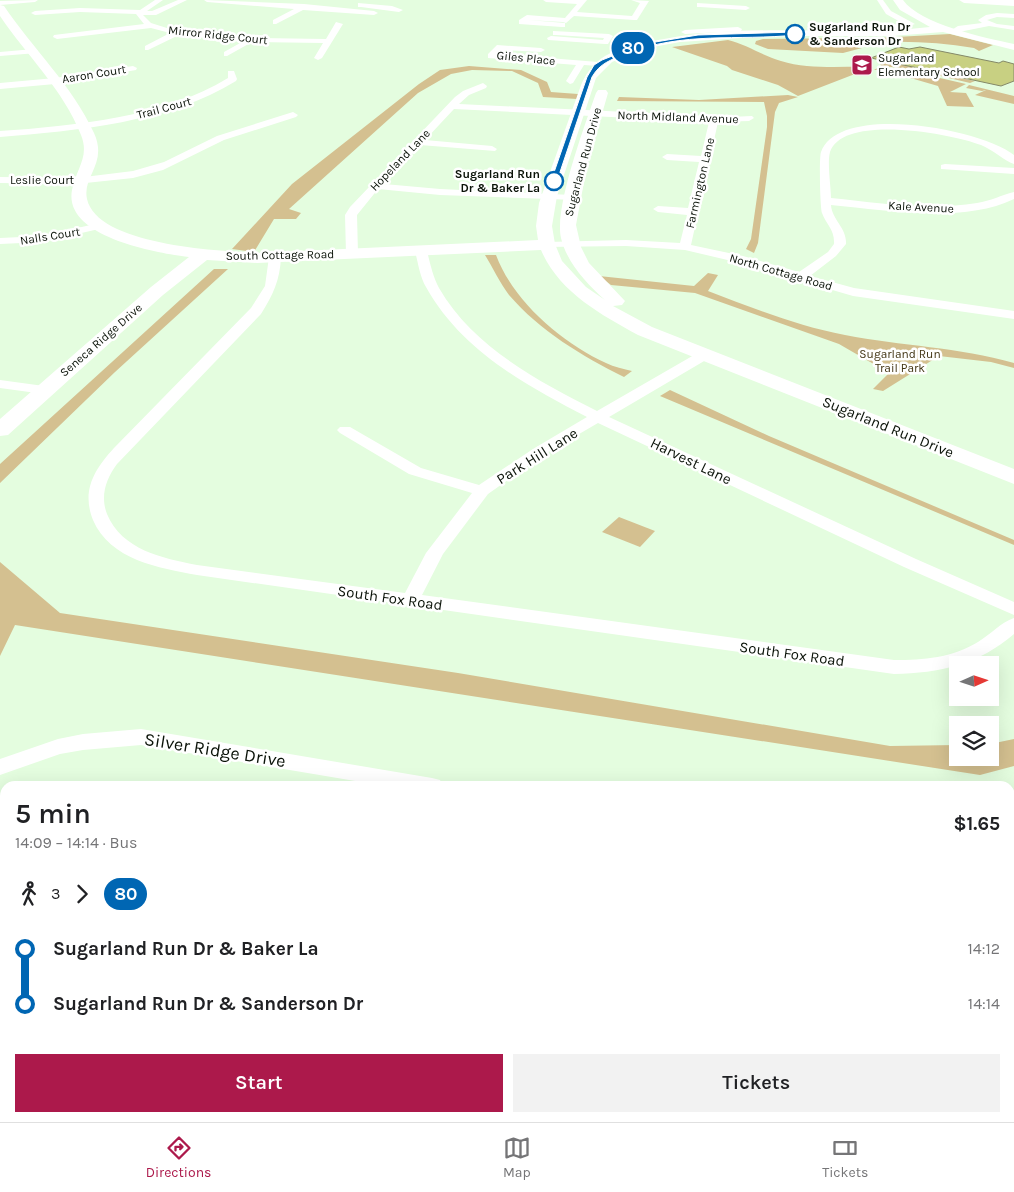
<!DOCTYPE html>
<html lang="en">
<head>
<meta charset="utf-8">
<style>
  body { margin:0; font-family:Karla,sans-serif; background:#f2f2f2; color:#202124; height:100vh; display:flex; flex-direction:column; font-size:19px; white-space:nowrap }
  * { box-sizing:border-box; margin:0 }
  p { font-size:16px; color:#757577 }
  .icon { flex:none; width:28px; height:28px; fill:none; stroke:currentColor; stroke-width:2; stroke-linecap:round; stroke-linejoin:round }
  .map { position:relative; flex:1; overflow:hidden }
  .panel { position:absolute; left:0px; top:781px; width:1015px; height:341px; display:flex; flex-direction:column; background:#fff; border-radius:15px 15px 0 0; box-shadow:0 5px 20px #0002 }
  .panel>* { flex:none }
  .badge { padding:0 10px; border-radius:16px; font-size:18px; line-height:32px }
  .needle { width:32px; rotate:87deg }
  .controls { position:absolute; left:949px; top:656px; display:grid; gap:10px }
  .controls a { display:grid; place-items:center; width:50px; height:50px; border-radius:0px; background:#fff; box-shadow:0 5px 20px #0002; font-size:25px }
  .map>.badge { position:absolute; translate:-50% -50%; box-shadow:0 0 0 2px #fff }
  .legs { display:flex; align-items:center; gap:8px; height:55px; padding:0 15px; font-size:16px }
  .legs p { margin-inline-start:auto }
  .head { display:flex; align-items:center; justify-content:space-between; height:85px; padding:0 15px }
  h1 { font-size:28px; font-weight:600; line-height:38px }
  .primary-button { display:flex; gap:10px; margin-top:auto; padding:10px 15px }
  .primary-button a { flex:1; height:58px; border-radius:0px; background:#ac194b; color:#fff; font-size:20px; font-weight:600; line-height:58px; text-align:center }
  .primary-button a+a { background:#f2f2f2; color:#202124 }
  ul { padding:0 15px; list-style:none }
  li { display:flex; align-items:center; gap:18px; height:55px; font-size:19px }
  li i { display:grid; place-items:center; width:8px; height:100%; margin:0 6px; background:currentColor }
  li i::after { content:''; width:12px; height:12px; margin:-6px; border:4px solid; border-radius:50%; background:#fff }
  li p { margin-inline-start:auto }
  li:first-child i { background:linear-gradient(#0000 50%,currentColor 0) }
  li:last-child i { background:linear-gradient(currentColor 50%,#0000 0) }
  .tab-bar { display:flex; justify-content:space-around; align-items:center; height:70px; border-top:1px solid #e0e0e0; background:#fff; font-size:14px; color:#757577 }
  .tab-bar a { display:grid; justify-items:center; gap:2px }
  .tab-bar .selected { color:#ac194b }
  .map>svg:first-child { display:block }
  .green { fill:#d4c090 }
  .building { fill:#c8d082; stroke:#848968 }
  .lines { fill:none; stroke-linecap:round; stroke-linejoin:round }
  .street { fill:#fff; fill-rule:evenodd }
  .secondary { fill:#fff; fill-rule:evenodd }
  .line-1 { fill:#0066b3; stroke:#fff }
  .stop-1-dot { fill:#fff; stroke:#0066b3; stroke-width:2.5 }
  .labels { text-anchor:middle; dominant-baseline:central; stroke-width:5; stroke-linejoin:round; paint-order:stroke }
  .far-stop-label { font-size:12px; font-weight:bold; fill:#0a1208; stroke:#fff; text-anchor:start }
  .far-street-label { font-size:12px; fill:#0a1208; stroke:#fff }
  .far-poi-label { font-size:12px; fill:#0a1208; stroke:#fff; text-anchor:start }
  .far-park-label { font-size:12px; fill:#403312; stroke:#fff }
  .street-label { font-size:15px; fill:#0a1208; stroke:#fff }
  .near-street-label { font-size:18px; fill:#0a1208; stroke:#fff }
</style>
</head>
<body>
<div class="map">
<svg width="1014" height="1122" viewBox="0 0 1014 1122">
  <rect width="100%" height="100%" fill="#e4fddf"/>
  <g class="green">
    <path d="M950,34L993,45L979,51L974,48C944,43 915,41 884,42C874,42 866,46 860,39Z"/>
    <polygon points="848,38 858,48 862,48 843,53 768,49 755,44 756,41 763,39"/>
    <path d="M728,40C746,44 763,56 781,61C810,70 843,66 873,67L798,96L778,85L732,70L727,66L672,47Z"/>
    <polygon points="885,61 975,81 970,83 911,69 881,66 880,63"/>
    <polygon points="469,66 521,70 547,82 551,92 578,94 577,99 543,97 538,83 512,71 472,70 451,74 418,93 289,209 301,213 296,219 274,219 254,252 232,249 292,184 419,84 440,70"/>
    <polygon points="879,67 905,70 966,84 950,92 966,93 974,107 947,106 938,86 883,70 874,70"/>
    <polygon points="969,85 1014,96 1014,104 975,95 986,90 982,91 966,88"/>
    <polygon points="788,95 798,97 779,103 775,112 758,243 754,253 746,249 751,239 767,127 767,116 764,102 617,101 619,97 699,100"/>
    <path d="M485,255H496C513,301 562,343 606,363C614,367 624,369 632,371L624,377C582,356 540,331 509,295C500,283 493,268 485,255Z"/>
    <polygon points="214,269 228,269 115,372 0,483 0,464"/>
    <path d="M708,273L718,275L708,291C753,308 797,326 845,335C901,346 959,347 1014,363V368L991,362L939,356L883,391L873,389L889,373L839,344L695,293L611,285L599,276L694,286Z"/>
    <polygon points="670,390 769,436 1014,540 1014,545 660,396"/>
    <polygon points="619,517 655,531 640,547 602,532"/>
    <polygon points="0,562 60,613 458,673 890,746 957,745 958,758 990,758 990,744 1014,739 1014,766 980,775 15,625 0,656"/>
  </g>
  <polygon class="building" points="899,47 909,49 920,47 999,63 1003,61 1014,64 1014,81 1001,86 871,58"/>
  <g class="lines">
    <g class="street">
      <polygon points="38,0 35,2 0,5 0,1"/>
      <polygon points="155,0 163,0 147,11 152,11 178,0 187,0 156,15 143,15 151,23 170,29 195,33 258,38 326,39 336,22 343,24 322,58 318,60 314,58 323,43 252,42 227,56 224,56 224,52 242,42 179,35 148,50 145,50 145,46 170,33 151,28 57,39 53,37 54,35 144,24 136,14 80,12 35,15 31,13 35,11 80,8 140,10"/>
      <polygon points="204,0 304,4 374,11 378,13 374,15 303,10 276,24 273,24 273,20 294,9 207,2"/>
      <polygon points="543,0 587,0 577,12 632,16 640,3 631,0 649,1 637,20 634,20 574,16 566,23 563,22 528,20 565,23 565,27 562,27 519,24 519,20 527,15 565,18 577,4 546,2"/>
      <polygon points="877,0 883,0 891,11 915,24 900,29 832,31 828,29 832,27 904,24 886,14"/>
      <polygon points="358,3 392,6 403,10 399,12 361,7 358,7"/>
      <polygon points="697,3 746,6 750,8 746,10 700,7 697,7"/>
      <polygon points="997,13 1014,14 1014,18 997,17 987,20 997,24 1014,26 1014,30 989,26 954,33 950,31 958,26 982,23 978,20 986,15"/>
      <polygon points="738,27 742,29 741,31 685,34 681,32 685,30"/>
      <polygon points="553,31 609,34 613,36 608,44 605,44 548,40 547,38 551,36 603,40 604,38 556,35 553,35"/>
      <polygon points="497,45 541,48 545,50 541,52 502,50 497,54 598,62 602,64 598,66 584,65 573,83 570,84 566,81 576,65 488,58 488,54"/>
      <polygon points="34,49 38,51 37,53 0,56 0,52"/>
      <polygon points="133,66 137,68 136,70 55,84 0,89 0,83 55,78"/>
      <path d="M228,71H234L237,79L236,81C170,122 76,131 0,137V131C74,126 165,117 228,78Z"/>
      <path d="M483,83L487,86L486,88L469,95L459,104L730,117L752,116L754,118L749,121L718,122L691,245L743,256L799,272L828,252L834,244C835,230 826,224 822,213C820,207 819,157 821,152C839,102 982,129 1014,155V164C1006,162 992,149 981,145C953,134 843,113 830,152C827,163 831,187 831,198C879,203 930,211 977,203C991,201 1001,195 1014,192V199C962,224 887,210 831,205C832,220 847,228 846,244L836,256L810,276L854,288L1014,311V319L853,296L736,262L685,250L626,246L543,247L541,245L543,243L547,242L626,240L680,243L687,215L658,212L653,209L658,206L688,208L699,162L667,160L662,157L667,154L701,156L709,122L454,109L425,140L492,146L497,149L495,151L420,145L384,184L440,189L572,195L576,196L577,198L576,200L440,195L378,189L357,215L358,254L356,256H348L346,254L345,215L350,207L455,97L463,91Z"/>
      <polygon points="293,112 298,115 296,117 224,140 163,170 133,178 76,184 0,183 0,177 76,178 133,171 164,162 217,136"/>
      <polygon points="945,164 1014,168 1014,174 941,169 941,165"/>
      <polygon points="99,223 105,226 103,228 43,242 0,244 0,238 43,236"/>
      <path d="M421,247L427,251C430,263 433,277 439,288C473,347 538,381 597,411L701,351H711L713,354L711,357L609,417L916,559L1014,602V615L904,567L598,423L543,455L488,494L443,554L422,595L894,660C924,660 952,658 978,642C990,635 1001,622 1014,618V634C978,665 940,673 894,674L197,575C159,568 110,560 93,520C81,490 95,469 114,448L251,308L265,286L269,257L275,253L281,257C280,280 273,295 261,314L117,464C106,479 100,496 107,514C122,550 162,558 197,565L405,593L426,553L472,493L409,474L340,433L337,430L340,427H350L421,468L479,485L533,449L587,417C525,385 461,350 426,287C420,277 418,263 415,251Z"/>
      <polygon points="0,380 44,386 49,387 51,390 49,393 44,394 0,388"/>
      <polygon points="141,729 432,778 440,780 443,786 385,786 141,745 83,750 60,754 0,775 0,759 58,739 83,734"/>
      <polygon points="0,907 5,908 5,937 0,936"/>
      <polygon points="5,1069 5,1095 0,1097 0,1071"/>
      <polygon points="41,1118 69,1118 70,1122 42,1122"/>
      <polygon points="432,1118 460,1118 459,1122 431,1122"/>
      <polygon points="858,1118 886,1118 885,1122 857,1122"/>
    </g>
    <g class="secondary">
      <path d="M893,0H903C920,24 985,38 1014,44V50L943,32L892,36H773L680,42L642,49L612,62L596,78L557,196L552,226L555,244L562,261L586,287L605,300C587,284 567,263 561,238C554,207 585,125 596,93L598,90H606L608,93L587,166L576,225L581,247L589,263L625,301L622,305L613,306L652,327L1014,469V484L638,335C600,314 559,292 541,250L257,263L207,260L163,295L8,435L0,436V419L151,287L189,257C157,253 63,237 72,190C76,169 90,157 81,135C63,89 27,56 0,16V5L4,6C33,49 72,85 94,133C108,164 82,176 87,199C97,245 218,251 257,253L538,240L536,226L539,203L580,88C584,76 593,63 605,56C623,46 644,42 664,39C752,22 842,37 930,27L900,10Z"/>
      <polygon points="959,0 1014,0 1014,6 964,3"/>
    </g>
  </g>
  <path class="line-1" d="M795,32L796,35C737,41 684,31 625,54C611,60 600,63 592,77L557,181L554,183L551,181L587,77L594,65L602,60L643,44L698,35Z"/>
  <defs>
    <g id="school-square" transform="scale(1.125)"><rect x="-9" y="-9" width="18" height="18" rx="4" fill="#ac194b" stroke="#fff"/><path d="M0-5L7-2L0 1L-7-2ZM-4 1L0 2.5L4 1V4Q0 6-4 4Z" fill="#fff"/></g>
  </defs>
  <g fill-rule="evenodd">
    <use href="#school-square" x="862" y="65"/>
  </g>
  <g class="stop-1-dot">
    <circle cx="795" cy="34" r="9"/>
    <circle cx="554" cy="181" r="9"/>
  </g>
  <g class="labels">
    <g class="far-stop-label">
      <text x="809" y="27">Sugarland Run Dr<tspan x="809" dy="14">&amp; Sanderson Dr</tspan></text>
      <text x="540" y="174" text-anchor="end">Sugarland Run<tspan x="540" dy="14">Dr &amp; Baker La</tspan></text>
    </g>
    <g class="far-street-label">
      <text transform="translate(218 35) rotate(6)">Mirror Ridge Court</text>
      <text transform="translate(526 58) rotate(6)">Giles Place</text>
      <text transform="translate(94 74) rotate(-9)">Aaron Court</text>
      <text transform="translate(164 108) rotate(-15)">Trail Court</text>
      <text transform="translate(678 117) rotate(2)">North Midland Avenue</text>
      <text transform="translate(400 160) rotate(-46)">Hopeland Lane</text>
      <text transform="translate(583 162) rotate(-75)">Sugarland Run Drive</text>
      <text x="42" y="180">Leslie Court</text>
      <text transform="translate(700 183) rotate(-77)">Farmington Lane</text>
      <text transform="translate(921 207) rotate(3)">Kale Avenue</text>
      <text transform="translate(50 236) rotate(-9)">Nalls Court</text>
      <text transform="translate(280 255) rotate(-1)">South Cottage Road</text>
      <text transform="translate(781 272) rotate(16)">North Cottage Road</text>
      <text transform="translate(101 340) rotate(-41)">Seneca Ridge Drive</text>
    </g>
    <g class="far-poi-label">
      <text x="878" y="58">Sugarland<tspan x="878" dy="14">Elementary School</tspan></text>
    </g>
    <g class="far-park-label">
      <text x="900" y="354">Sugarland Run<tspan x="900" dy="14">Trail Park</tspan></text>
    </g>
    <g class="street-label">
      <text transform="translate(888 427) rotate(22)">Sugarland Run Drive</text>
      <text transform="translate(537 456) rotate(-32)">Park Hill Lane</text>
      <text transform="translate(691 461) rotate(26)">Harvest Lane</text>
      <text transform="translate(390 598) rotate(8)">South Fox Road</text>
      <text transform="translate(792 654) rotate(8)">South Fox Road</text>
    </g>
    <g class="near-street-label">
      <text transform="translate(215 750) rotate(9)">Silver Ridge Drive</text>
    </g>
  </g>
</svg>
<div class="controls">
<a><svg class="needle" viewBox="-14 -14 28 28"><path d="M0-13l5 13h-10z" fill="#e53935"/><path d="M0 13l5-13h-10z" fill="#757577"/></svg></a>
<a><svg class="icon" aria-label="layers" viewBox="0 0 24 24"><path d="M12 4l9 5-9 5-9-5zM3 14l9 5 9-5"/></svg></a>
</div>
<b class="badge" style="left:633px;top:48px;background:#0066b3;color:#fff">80</b>
<section class="panel">
<div class="head"><div><h1>5 min</h1><p>14:09 – 14:14 · Bus</p></div><b>$1.65</b></div>
<div class="legs"><svg class="icon" aria-label="walk" viewBox="0 0 24 24"><circle cx="13" cy="4" r="2"/><path d="M13 8l-2 6 4 7M11 14l-3 7M7 12l3-4h3l4 4"/></svg>3<svg class="icon" aria-label="forward" viewBox="0 0 24 24"><path d="M9 5l7 7-7 7"/></svg><b class="badge" style="background:#0066b3;color:#fff">80</b></div>
<ul>
<li><i style="color:#0066b3"></i><b>Sugarland Run Dr &amp; Baker La</b><p>14:12</p></li>
<li><i style="color:#0066b3"></i><b>Sugarland Run Dr &amp; Sanderson Dr</b><p>14:14</p></li>
</ul>
<div class="primary-button"><a>Start</a><a>Tickets</a></div>
</section>
</div>
<nav class="tab-bar">
<a class="selected"><svg class="icon" aria-label="directions" viewBox="0 0 24 24"><path d="M12 3l9 9-9 9-9-9zM9 14v-3h6M13 9l2 2-2 2"/></svg>Directions</a>
<a><svg class="icon" aria-label="map" viewBox="0 0 24 24"><path d="M3 6l6-2 6 2 6-2v14l-6 2-6-2-6 2zM9 4v14M15 6v14"/></svg>Map</a>
<a><svg class="icon" aria-label="tickets" viewBox="0 0 24 24"><path d="M3 7h18v10H3zM15 7v10"/></svg>Tickets</a>
</nav>
</body>
</html>
